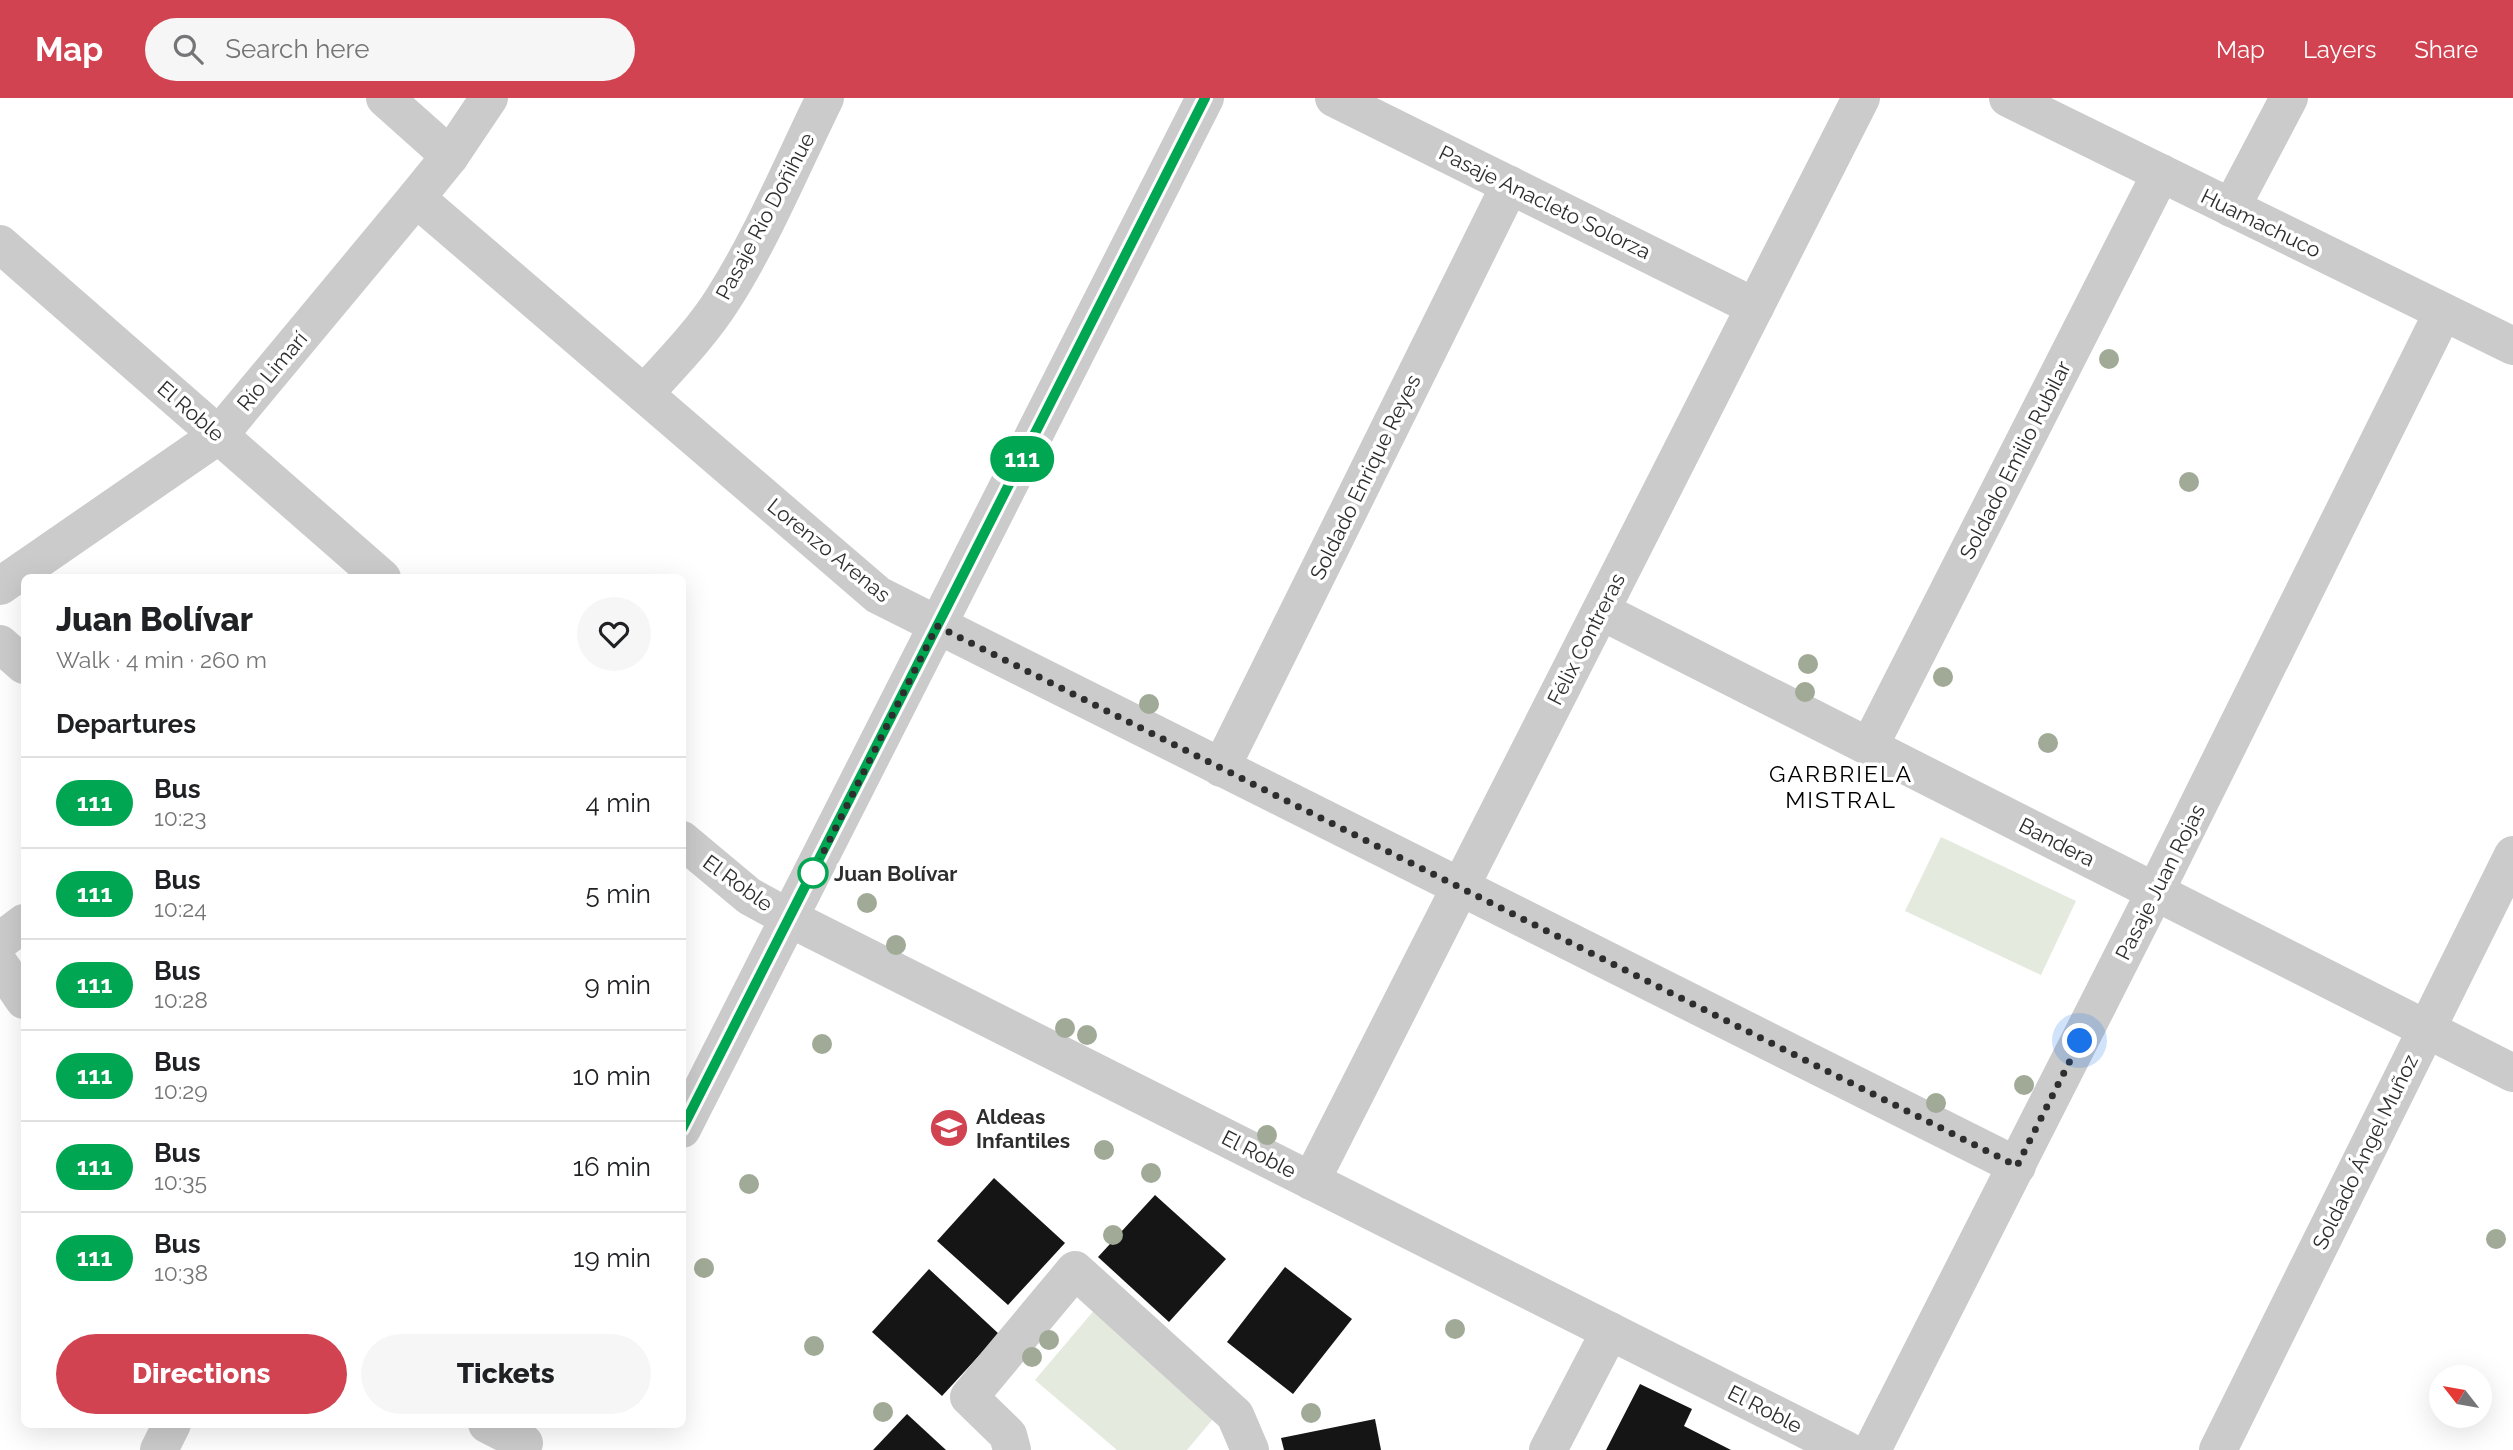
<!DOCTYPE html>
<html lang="en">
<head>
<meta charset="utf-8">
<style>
  body { margin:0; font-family:Raleway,sans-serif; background:#f6f6f6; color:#202124; height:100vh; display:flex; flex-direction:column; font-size:26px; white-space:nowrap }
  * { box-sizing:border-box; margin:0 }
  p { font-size:23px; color:#757577 }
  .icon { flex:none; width:38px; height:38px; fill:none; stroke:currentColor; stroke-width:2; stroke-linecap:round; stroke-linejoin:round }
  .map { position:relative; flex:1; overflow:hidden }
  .sheet { position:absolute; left:21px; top:476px; width:665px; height:854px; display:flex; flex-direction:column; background:#fff; border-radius:10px; box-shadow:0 7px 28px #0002 }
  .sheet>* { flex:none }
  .badge { padding:0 14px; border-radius:23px; font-size:24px; line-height:46px }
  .needle { width:46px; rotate:301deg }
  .tools { position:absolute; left:2429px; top:1267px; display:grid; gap:14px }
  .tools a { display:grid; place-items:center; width:63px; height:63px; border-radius:50%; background:#fff; box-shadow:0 7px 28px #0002; font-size:35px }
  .you { position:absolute; width:35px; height:35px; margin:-18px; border:5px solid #fff; border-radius:50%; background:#1a73e8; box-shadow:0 0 0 10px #1a73e833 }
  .map>.badge { position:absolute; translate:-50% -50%; box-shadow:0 0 0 4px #fff }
  h2 { padding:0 35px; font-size:26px; line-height:63px }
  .round { display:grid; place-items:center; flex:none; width:74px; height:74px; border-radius:37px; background:#f6f6f6 }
  .overview { display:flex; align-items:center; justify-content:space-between; height:119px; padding:0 35px }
  h1 { font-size:33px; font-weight:800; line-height:52px }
  .button { display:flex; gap:14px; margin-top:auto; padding:14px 35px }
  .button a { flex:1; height:80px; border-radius:42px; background:#d14351; color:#fff; font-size:28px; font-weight:800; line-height:80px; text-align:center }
  .button a+a { background:#f6f6f6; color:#202124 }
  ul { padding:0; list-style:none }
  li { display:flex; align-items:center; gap:21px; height:91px; padding:0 35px; border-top:2px solid #e0e0e0 }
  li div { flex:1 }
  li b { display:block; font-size:26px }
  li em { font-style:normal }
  li .badge { min-width:77px; font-weight:700; text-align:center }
  header { display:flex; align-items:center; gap:42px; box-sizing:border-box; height:98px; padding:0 35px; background:#d14351; color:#fff }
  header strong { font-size:33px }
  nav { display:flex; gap:38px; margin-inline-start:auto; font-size:24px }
  .search { width:490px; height:63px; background:#f6f6f6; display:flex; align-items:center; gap:18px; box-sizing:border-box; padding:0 24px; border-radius:38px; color:#757577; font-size:26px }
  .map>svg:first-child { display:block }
  .green { fill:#e4eadd }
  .building { fill:#151515 }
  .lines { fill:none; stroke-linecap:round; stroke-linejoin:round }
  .minor { stroke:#cbcbcb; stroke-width:38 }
  .tree { fill:#a0aa96 }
  .line-casing { stroke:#fff; stroke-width:16 }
  .line { stroke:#00a651; stroke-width:10 }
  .walk { stroke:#2e2e2e; stroke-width:7; stroke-dasharray:0 12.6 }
  .stop-dot { fill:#fff; stroke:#00a651; stroke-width:3.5 }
  .labels { text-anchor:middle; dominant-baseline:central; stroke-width:7; stroke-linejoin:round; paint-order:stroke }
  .street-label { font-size:21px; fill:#2e2e2e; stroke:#fff }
  .stop-label { font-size:21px; font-weight:bold; fill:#2e2e2e; stroke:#fff; text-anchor:start }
  .poi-label { font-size:21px; font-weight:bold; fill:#2e2e2e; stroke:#fff; text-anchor:start }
  .neighbourhood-label { font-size:23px; letter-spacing:2px; fill:#000; stroke:#fff }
</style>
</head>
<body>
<header>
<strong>Map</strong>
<div class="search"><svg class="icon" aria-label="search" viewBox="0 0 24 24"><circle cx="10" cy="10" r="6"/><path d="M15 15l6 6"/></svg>Search here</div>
<nav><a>Map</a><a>Layers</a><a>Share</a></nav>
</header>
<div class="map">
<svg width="2513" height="1352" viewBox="0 0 2513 1352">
  <rect width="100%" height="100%" fill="#fff"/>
  <g class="green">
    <polygon points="1941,739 2076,803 2041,877 1905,813"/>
    <polygon points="1096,1210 1218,1315 1187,1352 1117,1352 1035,1282"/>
  </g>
  <g class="building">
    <polygon points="994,1080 1065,1145 1008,1207 937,1143"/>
    <polygon points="1155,1097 1226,1161 1169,1224 1098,1159"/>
    <polygon points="1285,1169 1352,1221 1293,1296 1227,1244"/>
    <polygon points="929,1171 999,1236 942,1298 872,1234"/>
    <polygon points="1640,1286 1692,1311 1684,1328 1731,1352 1606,1352"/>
    <polygon points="907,1316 946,1352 873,1352"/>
    <polygon points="1375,1321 1381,1352 1284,1352 1281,1340"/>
  </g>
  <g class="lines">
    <g class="minor">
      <polyline points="385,0 450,58"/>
      <polyline points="1334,0 1755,209"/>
      <polyline points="2008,0 2513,248"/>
      <polyline points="416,100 878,497 2017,1068"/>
      <polyline points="2231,110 2289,0"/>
      <polyline points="0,146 382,480"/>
      <path d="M644,296C671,266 701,236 723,201C763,138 792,67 825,0"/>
      <polyline points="0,488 219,337 416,100 450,58 489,0"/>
      <polyline points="1601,513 2513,975"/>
      <polyline points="0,546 24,567"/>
      <polyline points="1869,649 2161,75"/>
      <polyline points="1221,670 1510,87"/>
      <polyline points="682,742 749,798 789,820 1846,1352"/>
      <polyline points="0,843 24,825"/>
      <polyline points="0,867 24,902"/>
      <polyline points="682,1031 1205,0"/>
      <polyline points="1311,1083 1861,0"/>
      <polyline points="487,1326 524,1345"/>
      <polyline points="159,1352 172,1326"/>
      <polyline points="1012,1352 1008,1337 969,1299 1075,1172 1235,1317 1250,1352"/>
      <polyline points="1548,1352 1610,1233"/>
      <polyline points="1872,1352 2155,794 2443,214"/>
      <polyline points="2218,1352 2513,757"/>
    </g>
  </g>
  <g class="tree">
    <circle cx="2109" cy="261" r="10"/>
    <circle cx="2189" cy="384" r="10"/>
    <circle cx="1808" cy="566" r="10"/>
    <circle cx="1943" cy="579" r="10"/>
    <circle cx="1805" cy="594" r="10"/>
    <circle cx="1149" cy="606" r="10"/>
    <circle cx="2048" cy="645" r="10"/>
    <circle cx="867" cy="805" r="10"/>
    <circle cx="896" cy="847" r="10"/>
    <circle cx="1065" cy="930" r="10"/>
    <circle cx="1087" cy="937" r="10"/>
    <circle cx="822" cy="946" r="10"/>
    <circle cx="2024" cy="987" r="10"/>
    <circle cx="1936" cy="1005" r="10"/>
    <circle cx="1267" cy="1037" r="10"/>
    <circle cx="1104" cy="1052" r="10"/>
    <circle cx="1151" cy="1075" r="10"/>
    <circle cx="749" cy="1086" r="10"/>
    <circle cx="1113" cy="1137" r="10"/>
    <circle cx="2496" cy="1141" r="10"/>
    <circle cx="704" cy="1170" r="10"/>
    <circle cx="1455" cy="1231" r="10"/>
    <circle cx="1049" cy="1242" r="10"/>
    <circle cx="814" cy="1248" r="10"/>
    <circle cx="1032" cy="1259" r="10"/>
    <circle cx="883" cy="1314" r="10"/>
    <circle cx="1311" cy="1315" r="10"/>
  </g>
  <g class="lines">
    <g class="line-casing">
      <polyline id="line" points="682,1031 1205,0"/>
    </g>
    <use href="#line" class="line"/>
    <polyline class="walk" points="813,775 937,528 2017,1068 2080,943"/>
  </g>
  <defs>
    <g id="school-disc" transform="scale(2.0125)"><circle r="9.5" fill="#d14351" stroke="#fff"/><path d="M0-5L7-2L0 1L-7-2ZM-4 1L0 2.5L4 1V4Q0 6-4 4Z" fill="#fff"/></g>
  </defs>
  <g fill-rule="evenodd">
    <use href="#school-disc" x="949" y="1030"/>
  </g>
  <circle class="stop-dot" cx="813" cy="775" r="14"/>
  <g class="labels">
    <g class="street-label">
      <text transform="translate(1545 104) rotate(26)">Pasaje Anacleto Solorza</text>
      <text transform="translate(765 118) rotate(-62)">Pasaje Río Doñihue</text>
      <text transform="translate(2261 125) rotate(26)">Huamachuco</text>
      <text transform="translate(272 273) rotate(-50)">Río Limarí</text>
      <text transform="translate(191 313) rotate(41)">El Roble</text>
      <text transform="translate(2015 362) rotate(-63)">Soldado Emilio Rubilar</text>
      <text transform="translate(1365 379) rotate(-64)">Soldado Enrique Reyes</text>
      <text transform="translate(829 452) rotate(39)">Lorenzo Arenas</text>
      <text transform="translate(1586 541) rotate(-63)">Félix Contreras</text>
      <text transform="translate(2057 744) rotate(27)">Bandera</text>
      <text transform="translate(2160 784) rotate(-63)">Pasaje Juan Rojas</text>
      <text transform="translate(738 785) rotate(36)">El Roble</text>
      <text transform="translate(2365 1054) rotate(-64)">Soldado Ángel Muñoz</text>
      <text transform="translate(1259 1056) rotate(27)">El Roble</text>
      <text transform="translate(1765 1311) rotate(27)">El Roble</text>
    </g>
    <g class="stop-label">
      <text x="834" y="775">Juan Bolívar</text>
    </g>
    <g class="poi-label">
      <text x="976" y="1018">Aldeas<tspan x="976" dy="24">Infantiles</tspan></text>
    </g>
    <g class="neighbourhood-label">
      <text x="1841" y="675">GARBRIELA<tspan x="1841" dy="26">MISTRAL</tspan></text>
    </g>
  </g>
</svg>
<div class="tools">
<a><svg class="needle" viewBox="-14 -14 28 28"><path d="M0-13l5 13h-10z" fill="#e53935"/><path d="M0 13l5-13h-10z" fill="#757577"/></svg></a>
</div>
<div class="you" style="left:2080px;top:943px"></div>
<b class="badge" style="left:1022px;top:361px;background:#00a651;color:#fff">111</b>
<section class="sheet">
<div class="overview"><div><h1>Juan Bolívar</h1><p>Walk · 4 min · 260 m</p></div><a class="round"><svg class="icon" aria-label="heart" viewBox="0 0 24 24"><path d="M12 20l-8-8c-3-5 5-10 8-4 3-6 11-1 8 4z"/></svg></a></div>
<h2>Departures</h2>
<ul>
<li><span class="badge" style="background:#00a651;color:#fff">111</span><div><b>Bus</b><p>10:23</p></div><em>4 min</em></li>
<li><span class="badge" style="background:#00a651;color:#fff">111</span><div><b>Bus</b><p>10:24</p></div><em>5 min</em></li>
<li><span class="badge" style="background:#00a651;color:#fff">111</span><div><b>Bus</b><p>10:28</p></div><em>9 min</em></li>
<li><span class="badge" style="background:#00a651;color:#fff">111</span><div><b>Bus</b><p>10:29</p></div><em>10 min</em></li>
<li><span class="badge" style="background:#00a651;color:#fff">111</span><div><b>Bus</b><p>10:35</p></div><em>16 min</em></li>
<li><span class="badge" style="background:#00a651;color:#fff">111</span><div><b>Bus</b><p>10:38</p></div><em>19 min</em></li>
</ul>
<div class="button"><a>Directions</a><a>Tickets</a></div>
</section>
</div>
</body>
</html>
